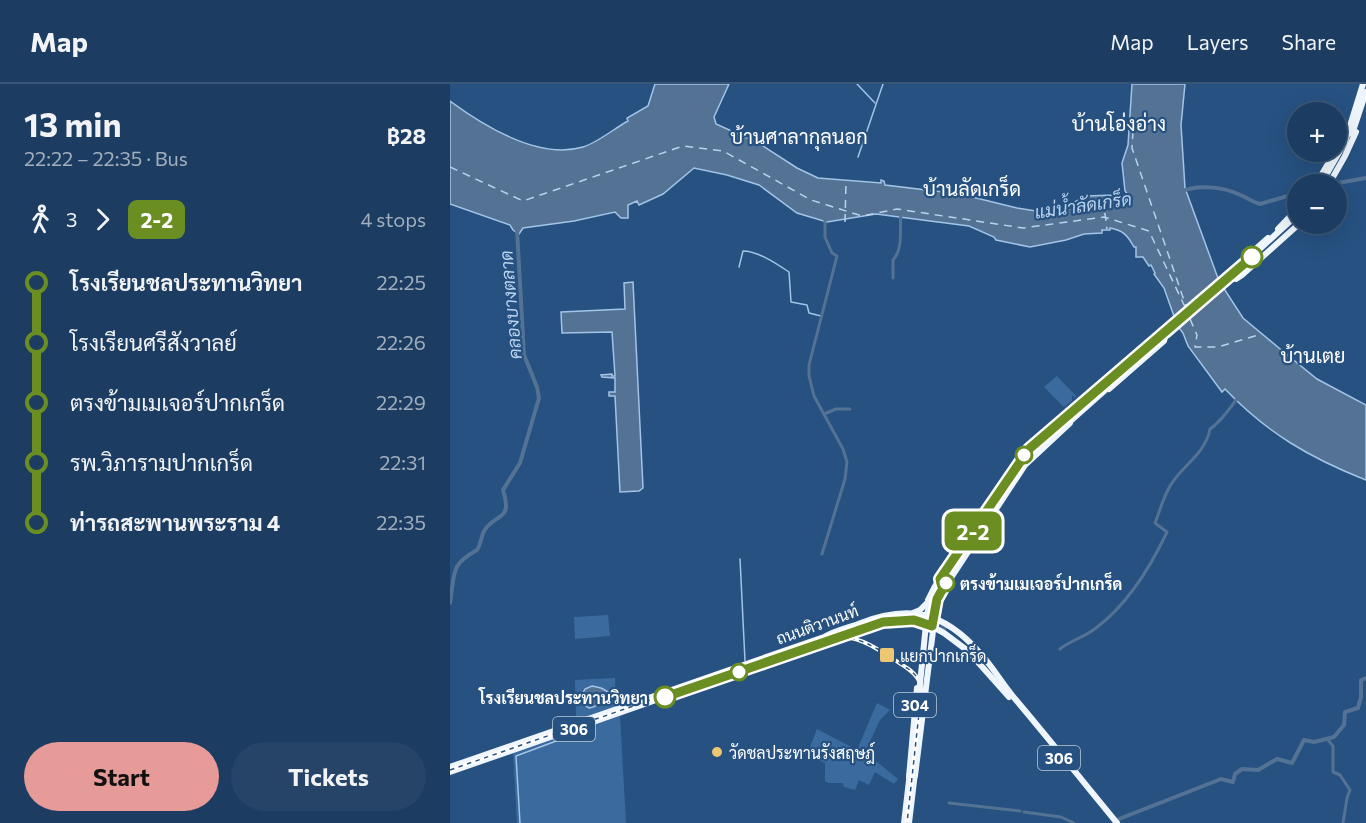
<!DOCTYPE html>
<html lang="en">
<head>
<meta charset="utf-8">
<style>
  body { margin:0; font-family:Commissioner,Sarabun,sans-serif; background:#254467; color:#f1f3f6; height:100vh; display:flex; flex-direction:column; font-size:22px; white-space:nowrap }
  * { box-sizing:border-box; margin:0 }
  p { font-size:20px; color:#a0aebd }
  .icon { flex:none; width:33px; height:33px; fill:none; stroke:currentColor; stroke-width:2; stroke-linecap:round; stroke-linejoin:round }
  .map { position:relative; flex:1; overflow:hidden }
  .side { display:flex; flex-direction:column; background:#1c3d61; width:450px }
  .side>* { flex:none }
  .badge { padding:0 12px; border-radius:9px; font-size:21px; line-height:39px }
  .fabs { position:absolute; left:837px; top:18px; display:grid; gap:12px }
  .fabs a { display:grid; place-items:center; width:60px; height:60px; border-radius:50%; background:#1c3d61; box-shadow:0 6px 24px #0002,0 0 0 2px #3a5676; font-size:30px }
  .map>.badge { position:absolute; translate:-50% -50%; box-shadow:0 0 0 3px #fff }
  .legs { display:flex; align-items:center; gap:9px; height:66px; padding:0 24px; font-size:20px }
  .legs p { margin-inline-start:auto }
  .headline { display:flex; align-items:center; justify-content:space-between; height:102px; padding:0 24px }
  h1 { font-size:33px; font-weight:700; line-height:45px }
  .button { display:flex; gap:12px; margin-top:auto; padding:12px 24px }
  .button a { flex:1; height:69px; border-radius:36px; background:#e69b98; color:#111; font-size:24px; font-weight:700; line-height:69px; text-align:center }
  .button a+a { background:#254467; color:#f1f3f6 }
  ul { padding:0 24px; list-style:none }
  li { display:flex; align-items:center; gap:21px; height:60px; font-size:22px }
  li i { display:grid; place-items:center; width:9px; height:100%; margin:0 8px; background:currentColor }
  li i::after { content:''; width:15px; height:15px; margin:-8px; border:4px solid; border-radius:50%; background:#1c3d61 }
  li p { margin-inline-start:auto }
  li:first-child i { background:linear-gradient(#0000 50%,currentColor 0) }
  li:last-child i { background:linear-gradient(currentColor 50%,#0000 0) }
  header { display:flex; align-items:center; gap:36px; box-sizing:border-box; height:84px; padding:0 30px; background:#1c3d61; border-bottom:2px solid #3a5676 }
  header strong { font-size:28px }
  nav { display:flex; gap:33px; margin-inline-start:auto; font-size:21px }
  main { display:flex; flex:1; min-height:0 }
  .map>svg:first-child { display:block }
  .green { fill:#3b6b9e }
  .water { fill:#547294; stroke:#a2c4e7; stroke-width:1.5 }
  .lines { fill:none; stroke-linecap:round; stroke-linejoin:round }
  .stream { stroke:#a2c4e7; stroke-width:1.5 }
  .canal { stroke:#547294; stroke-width:3 }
  .river { stroke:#547294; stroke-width:4 }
  .ferry { stroke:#b9d3ee; stroke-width:1.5; stroke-dasharray:8 6; stroke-linecap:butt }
  .major-tunnel { stroke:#476b94; stroke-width:6; stroke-dasharray:6 3; stroke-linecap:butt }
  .major { stroke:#eef5fd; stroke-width:6 }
  .rail-casing { stroke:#fff; stroke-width:4 }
  .rail { stroke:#265181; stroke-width:1.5; stroke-dasharray:4.5; stroke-linecap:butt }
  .major-bridge { stroke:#eef5fd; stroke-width:6 }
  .line-1-casing { stroke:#fff; stroke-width:14 }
  .line-1 { stroke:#6b8e23; stroke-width:9 }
  .stop-1-dot { fill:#fff; stroke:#6b8e23; stroke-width:3 }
  .poi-dot { fill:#efc773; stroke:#265181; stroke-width:2 }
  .labels { text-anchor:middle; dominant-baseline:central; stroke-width:4.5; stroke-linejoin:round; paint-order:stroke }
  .shield { fill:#265181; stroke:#becbd9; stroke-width:1.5 }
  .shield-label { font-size:15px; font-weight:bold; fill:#fff }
  .stop-label { font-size:16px; font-weight:bold; fill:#fff; stroke:#265181; text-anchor:start }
  .street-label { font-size:16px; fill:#fff; stroke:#265181 }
  .poi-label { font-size:16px; fill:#fff; stroke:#265181; text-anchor:start }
  .water-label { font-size:18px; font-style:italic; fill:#b9d3ee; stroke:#265181 }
  .quarter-label { font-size:20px; fill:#fff; stroke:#265181 }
</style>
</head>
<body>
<header>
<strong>Map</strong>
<nav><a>Map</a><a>Layers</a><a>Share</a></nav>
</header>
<main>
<section class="side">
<div class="headline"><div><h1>13 min</h1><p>22:22 – 22:35 · Bus</p></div><b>฿28</b></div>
<div class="legs"><svg class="icon" aria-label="walk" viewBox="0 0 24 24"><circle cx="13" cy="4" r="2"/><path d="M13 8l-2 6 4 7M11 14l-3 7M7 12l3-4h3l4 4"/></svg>3<svg class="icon" aria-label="forward" viewBox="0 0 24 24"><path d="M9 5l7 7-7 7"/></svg><b class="badge" style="background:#6b8e23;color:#fff">2-2</b><p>4 stops</p></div>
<ul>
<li><i style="color:#6b8e23"></i><b>โรงเรียนชลประทานวิทยา</b><p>22:25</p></li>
<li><i style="color:#6b8e23"></i><span>โรงเรียนศรีสังวาลย์</span><p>22:26</p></li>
<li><i style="color:#6b8e23"></i><span>ตรงข้ามเมเจอร์ปากเกร็ด</span><p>22:29</p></li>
<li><i style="color:#6b8e23"></i><span>รพ.วิภารามปากเกร็ด</span><p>22:31</p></li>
<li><i style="color:#6b8e23"></i><b>ท่ารถสะพานพระราม 4</b><p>22:35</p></li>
</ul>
<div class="button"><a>Start</a><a>Tickets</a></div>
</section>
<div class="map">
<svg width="916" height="739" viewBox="0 0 916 739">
  <rect width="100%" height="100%" fill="#265181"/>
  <g class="green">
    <polygon points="607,292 626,312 625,314 622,311 622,317 614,323 594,303"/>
    <polygon points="158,531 160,552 125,555 124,533"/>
    <polygon points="165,594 166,623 126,637 125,596"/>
    <polygon points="427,619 440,626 430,636 415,668 448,695 444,700 425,688 419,701 409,696 405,706 394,703 393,699 378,699 375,697 375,679 357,671 367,645 407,666"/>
    <polygon points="170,632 176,739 67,739 63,668"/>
  </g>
  <g class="water">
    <path d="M205,0H279L264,33L266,40L310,60L347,84L368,94L431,99V96L434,97L435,101L510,110L567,124L592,128L614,123L637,112L664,111L678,117L679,112L675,107L672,79L678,61L682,0H735L731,41L735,104L769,197L793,234L835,269L867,295L916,321V396C860,374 817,349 775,305L772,308L738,262L733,249L724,237L725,235L714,204L704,190L705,189L701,181L699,182L693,173H686V163H684C678,152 673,146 660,144V146H652V149L634,150L616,156L580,163L546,156L544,153L519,142L426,130L377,138L347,129L309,101L277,91L244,84L213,110L189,121L187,117L178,121V134H171L165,128L124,137L73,144L69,150L63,146L60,141L0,120V17C34,42 89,76 133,63C147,59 165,44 178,37L177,34L198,22Z"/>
    <polygon points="183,198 193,404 189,407 170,408 165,312 159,312 159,308 165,308 165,294 152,293 151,291 162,290 162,292 165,292 162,248 112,249 111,228 175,225 174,199"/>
    <path d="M142,602L151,604L164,611C153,612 151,623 139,624L133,620L131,612L135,605Z"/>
  </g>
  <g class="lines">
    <g class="stream">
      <polyline points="407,0 425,19"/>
      <polyline points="408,73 433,0"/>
      <path d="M289,183L293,167C308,167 327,180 339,188L341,218L357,221L359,229L371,232"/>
      <polyline points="290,475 295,577"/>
      <polyline points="70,739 66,672 125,650"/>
    </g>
    <g class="canal">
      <path d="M443,194V176C454,164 449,144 451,130"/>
      <polyline points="374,330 386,325 400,325"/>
      <polyline points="372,470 395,395 397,378 393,365 364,312 359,292 359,281 387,172 382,169 375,153 375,135"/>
      <path d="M610,565C621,556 635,553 646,544C678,520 700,484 717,448L705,439C710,427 714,410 722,399C734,381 756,368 760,345C771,338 778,326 787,315"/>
      <polyline points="878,656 883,662 883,688 890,691 900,706 897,714 893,739"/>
      <polyline points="499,719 570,727"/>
      <polyline points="574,728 611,733 624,739"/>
    </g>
    <g class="river">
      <polyline points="882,100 916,94"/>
      <path d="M731,108C746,100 773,103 788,110C796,113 802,118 810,120L848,109"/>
      <path d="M0,519C5,488 0,481 27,466C31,460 31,453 34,447C46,428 63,438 53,406L70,379L89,314L87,303L74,271L67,146"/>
      <polyline points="664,739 669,735 771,695 783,698 785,690 792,685 808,686 827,675 842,679 854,656 864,658 884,653 894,641 895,628 908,624 911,613 911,596 916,594"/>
    </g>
    <g class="ferry">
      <polyline points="683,47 682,64 739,231"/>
      <polyline points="0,83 73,117 233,62 273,67 361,116 412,132 447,125 573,144 654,133 699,147 736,225 736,233"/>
      <polyline points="653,115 657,145"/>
      <polyline points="395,138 396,98"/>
      <polyline points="740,235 747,251 745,263 768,263 808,251"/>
    </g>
    <polyline class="major-tunnel" points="465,534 481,538 496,546"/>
    <g class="major">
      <polyline points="902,50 916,8"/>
      <polyline points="866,100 882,73"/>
      <polyline points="871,100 895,58 913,0"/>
      <polyline points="879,100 895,72 906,48"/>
      <polyline points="828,145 848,124"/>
      <polyline points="818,154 782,186 781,193 786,195 792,191 849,140"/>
      <polyline points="718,251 779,197"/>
      <polyline points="659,305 714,257 715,253 711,250"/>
      <polyline points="478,516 484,504 566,379 585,358"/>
      <polyline points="463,529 470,526 477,519"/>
      <path d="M0,683L374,553C384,547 397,544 408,540C459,520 493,527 530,569C543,583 553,601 566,616C600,656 633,698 667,739"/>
      <polyline points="0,688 366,560 445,536 474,538 494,549 518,567 559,613"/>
      <polyline points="465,692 487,515 575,381 620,339"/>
      <polyline points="459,693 467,604"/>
      <polyline points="454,739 460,688"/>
      <polyline points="459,739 465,689"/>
    </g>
    <g class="rail-casing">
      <path id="rail" d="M0,686L378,554C407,547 433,569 457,584C467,591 472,598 471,611L457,739"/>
    </g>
    <use href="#rail" class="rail"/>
    <g class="major-bridge">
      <polyline points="777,195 848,130"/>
      <polyline points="616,341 661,301"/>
      <polyline points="469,610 477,530 481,515 565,387 584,362 716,248"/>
    </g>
  </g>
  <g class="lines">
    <g class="line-1-casing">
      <polyline id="line-1" points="215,613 433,538 464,536 482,542 487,515 496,499 491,499 490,495 579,365 802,173"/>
    </g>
    <use href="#line-1" class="line-1"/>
  </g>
  <g class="stop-1-dot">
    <circle cx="802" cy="173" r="10"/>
    <circle cx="574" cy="371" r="8"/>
    <circle cx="496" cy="499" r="8"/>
    <circle cx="289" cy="588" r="8"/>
    <circle cx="215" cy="613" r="10"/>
  </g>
  <g class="poi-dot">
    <rect x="429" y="563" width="16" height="16" rx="3"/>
    <circle cx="267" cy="668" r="6"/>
  </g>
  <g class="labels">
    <g class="shield">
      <rect x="444" y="609" width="42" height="24" rx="4.5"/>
      <rect x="103" y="633" width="42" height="24" rx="4.5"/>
      <rect x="588" y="662" width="42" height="24" rx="4.5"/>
    </g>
    <g class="shield-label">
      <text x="465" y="621">304</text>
      <text x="124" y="645">306</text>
      <text x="609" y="674">306</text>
    </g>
    <g class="stop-label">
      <text x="510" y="499">ตรงข้ามเมเจอร์ปากเกร็ด</text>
      <text x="198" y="613" text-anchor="end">โรงเรียนชลประทานวิทยา</text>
    </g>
    <g class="street-label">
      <text transform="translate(367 540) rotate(-20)">ถนนติวานนท์</text>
    </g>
    <g class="poi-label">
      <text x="450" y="571">แยกปากเกร็ด</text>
      <text x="279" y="668">วัดชลประทานรังสฤษฎ์</text>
    </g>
    <g class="water-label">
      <text transform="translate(633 121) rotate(-8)">แม่น้ำลัดเกร็ด</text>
      <text transform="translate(60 221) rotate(-95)">คลองบางตลาด</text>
    </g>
    <g class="quarter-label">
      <text x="669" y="39">บ้านโอ่งอ่าง</text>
      <text x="349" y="52">บ้านศาลากุลนอก</text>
      <text x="522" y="104">บ้านลัดเกร็ด</text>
      <text x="863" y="271">บ้านเตย</text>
    </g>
  </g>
</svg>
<div class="fabs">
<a>+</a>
<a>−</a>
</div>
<b class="badge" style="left:523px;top:447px;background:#6b8e23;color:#fff">2-2</b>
</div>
</main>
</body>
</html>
